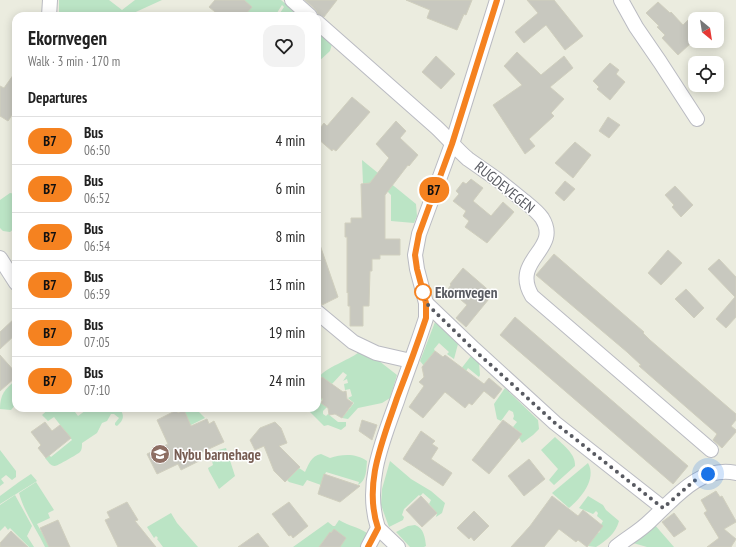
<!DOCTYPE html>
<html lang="en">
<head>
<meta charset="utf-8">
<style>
  body { margin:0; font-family:"PT Sans Narrow",sans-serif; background:#f2f2f2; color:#222; height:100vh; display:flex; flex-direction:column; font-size:15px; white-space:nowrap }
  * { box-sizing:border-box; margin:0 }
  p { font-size:13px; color:#767676 }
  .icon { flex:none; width:22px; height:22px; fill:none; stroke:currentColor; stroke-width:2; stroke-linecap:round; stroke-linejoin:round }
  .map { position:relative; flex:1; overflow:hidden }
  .sheet { position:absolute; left:12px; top:12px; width:309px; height:400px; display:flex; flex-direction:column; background:#fff; border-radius:12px; box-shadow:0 2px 10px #0003 }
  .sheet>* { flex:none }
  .badge { padding:0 8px; border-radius:13px; font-size:14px; line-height:26px }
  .needle { width:26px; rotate:150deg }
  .fabs { position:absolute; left:688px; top:12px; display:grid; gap:8px }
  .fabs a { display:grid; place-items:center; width:36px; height:36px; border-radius:8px; background:#fff; box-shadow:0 2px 10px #0003; font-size:20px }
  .you { position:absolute; width:20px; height:20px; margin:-10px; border:3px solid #fff; border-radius:50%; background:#1a73e8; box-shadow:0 0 0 6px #1a73e833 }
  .map>.badge { position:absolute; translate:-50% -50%; box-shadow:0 0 0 2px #fff }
  h2 { padding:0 16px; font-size:15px; line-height:36px }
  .round { display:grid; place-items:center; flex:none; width:42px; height:42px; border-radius:12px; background:#f2f2f2 }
  .head { display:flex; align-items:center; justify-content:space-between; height:68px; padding:0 16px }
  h1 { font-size:19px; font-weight:700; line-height:30px }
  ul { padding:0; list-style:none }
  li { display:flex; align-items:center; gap:12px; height:48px; padding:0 16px; border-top:1px solid #e0e0e0 }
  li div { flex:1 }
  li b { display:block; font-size:15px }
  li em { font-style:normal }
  li .badge { min-width:44px; font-weight:700; text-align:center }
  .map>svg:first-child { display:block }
  .green { fill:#bbe4c5 }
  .building { fill:#c8c8bf; stroke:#d0cfbe }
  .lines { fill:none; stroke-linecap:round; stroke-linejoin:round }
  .minor-casing { stroke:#babbc2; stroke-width:16 }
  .minor { stroke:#fff; stroke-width:14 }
  .line-casing { stroke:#fff; stroke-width:9 }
  .line { stroke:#f58220; stroke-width:6 }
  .walk { stroke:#585a61; stroke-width:4; stroke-dasharray:0 7.2 }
  .stop-dot { fill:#fff; stroke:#f58220; stroke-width:2 }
  .labels { text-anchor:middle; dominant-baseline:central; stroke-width:3; stroke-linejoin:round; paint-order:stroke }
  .street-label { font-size:15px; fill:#585a61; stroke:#fff }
  .stop-label { font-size:15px; font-weight:bold; fill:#585a61; stroke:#fff; text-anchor:start }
  .education-label { font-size:15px; font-weight:bold; fill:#785e54; stroke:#fff; text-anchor:start }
</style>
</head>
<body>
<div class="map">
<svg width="736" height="547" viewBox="0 0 736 547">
  <rect width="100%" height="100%" fill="#ebecdf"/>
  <g class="green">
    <polygon points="59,0 109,0 122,10 135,0 162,0 127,16 59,16"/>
    <polygon points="238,0 281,0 300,16 278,16 284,7 282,5 275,16 241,16"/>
    <polygon points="317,30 332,44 330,51 317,63"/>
    <polygon points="362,160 416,204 417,216 414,223 391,221 391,195 388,192 383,192 373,183 363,184"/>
    <polygon points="10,193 16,194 16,208 12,212 16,217 16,227 10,232 3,231 0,228 0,200"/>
    <polygon points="435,322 458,344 454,359 447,354 449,352 439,343 434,349 435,351 424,366 420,361"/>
    <path d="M359,348L374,357L397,375L390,398L382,403L358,408L348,419L342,418L354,403L348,398L352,396L350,389L345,390L344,384L348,383L347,379L343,381L347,375L343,372L332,384L320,376C326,368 348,360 358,353Z"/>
    <polygon points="471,356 479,363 480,375 479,377 468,368 464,374 450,383"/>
    <path d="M16,380V404L11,410L0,409C0,394 5,389 16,380Z"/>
    <polygon points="505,388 538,420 539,429 533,435 522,443 518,436 521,433 513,427 517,422 513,419 514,416 513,412 509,410 501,421 497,419 494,404"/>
    <polygon points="317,393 323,398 320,402 327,407 323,411 323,414 326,416 328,414 338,422 346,422 346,426 341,430 328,425 324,426 306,408 317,408"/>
    <path d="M50,408H72L78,416L89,408H119C125,415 124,420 117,426L115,425V423L119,418L114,414H111L107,421L102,423L97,433L82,443C82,446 82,450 80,452C78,454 57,466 55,466C50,466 48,461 45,458L49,455L51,457L72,440L54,417L48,421L42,415Z"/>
    <polygon points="186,408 195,408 205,418 189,426 181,411"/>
    <path d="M555,437C563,445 576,454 575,466L554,485L549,480L558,469L541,450Z"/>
    <polygon points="226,448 235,476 219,489 209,471 208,468 213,465 211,457 218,450"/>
    <polygon points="0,450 16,471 16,477 12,480 6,475 1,479 4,483 0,486"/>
    <path d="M321,454L330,458C342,454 356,453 367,461C366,470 367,480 358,485L359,482L326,472L321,485L307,480L303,486L289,482L287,480L299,468L305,472C309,464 311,456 321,454Z"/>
    <polygon points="390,461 411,479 431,491 445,503 442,513 436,517 437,513 429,504 431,500 423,493 420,496 419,495 404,509 402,515 404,517 403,520 389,527 381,505 382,489"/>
    <path d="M588,463C597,479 581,498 569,508L552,493Z"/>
    <polygon points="31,474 37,481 0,504 0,496 19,482"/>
    <path d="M36,482L54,510L48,513L50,518L37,524L50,547H45C37,530 24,512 19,493Z"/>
    <polygon points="15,495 32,526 27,536 34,547 29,547 10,528 8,530 5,526 0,531 0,505"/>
    <path d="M588,496L603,505L606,510L619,521C616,533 606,541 596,547L588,546L589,541L596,531L599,533L600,530L599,528L603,521L597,516L598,513L596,511L593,514L579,508Z"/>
    <polygon points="171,513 177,523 198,547 163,547 157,539 158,538 156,536 154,538 147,527"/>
    <path d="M339,520C349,526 358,527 367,533L362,547H293L328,522L333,526H335Z"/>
    <polygon points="654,524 674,547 647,547 633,543"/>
    <path d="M415,525C424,528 425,538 426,546L424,547H410L396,532L408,526Z"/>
  </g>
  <g class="building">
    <polygon points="215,0 244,0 252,7 244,16 220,16 209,7"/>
    <polygon points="305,0 337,0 324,17 318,14 316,10"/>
    <polygon points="406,0 472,0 466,15 464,14 457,30 427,18 430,10"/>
    <polygon points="527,0 554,0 583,36 565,50 546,25 524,43 515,32 538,13"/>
    <polygon points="658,2 670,13 671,12 683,25 688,20 695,26 695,37 690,42 691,43 678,55 662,38 665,35 657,27 659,26 646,13"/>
    <polygon points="517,52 541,75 564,56 573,68 550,87 564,99 551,113 554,116 529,139 535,146 525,154 493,105 522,85 504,66"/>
    <polygon points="436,56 455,74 441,89 422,72"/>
    <polygon points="610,63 619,70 616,74 625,82 610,100 597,89 599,87 593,81"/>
    <polygon points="16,71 16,109 8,121 0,116 0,86 4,88"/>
    <polygon points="352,97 370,112 336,151 333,149 332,151 317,138 317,132 324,123 327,126"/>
    <polygon points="608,117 620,125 609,138 599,131"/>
    <polygon points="396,121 406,131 400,138 418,155 409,166 408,165 385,195 385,239 400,239 400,255 380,255 380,259 372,259 372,271 370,271 369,306 363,306 363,326 350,326 350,306 348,306 348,292 347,293 347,237 345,237 345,223 351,223 351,218 362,218 361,184 370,183 389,158 376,144"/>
    <polygon points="575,142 591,155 573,178 555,163"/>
    <polygon points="471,179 483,188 473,201 491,216 503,202 514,212 487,243 465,227 469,221 463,216 466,211 453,201 459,194 456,191 463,182 466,184"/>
    <polygon points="565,181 575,189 564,201 555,193"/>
    <polygon points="675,186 693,205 681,217 672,207 674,205 665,195"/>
    <polygon points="317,242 319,242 338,297 322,305 317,298"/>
    <polygon points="668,250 682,263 661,285 648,273"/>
    <polygon points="554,254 644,332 643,333 650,340 736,414 736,420 731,426 736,430 736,432 722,448 713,440 717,434 639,366 641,365 627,352 536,275"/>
    <polygon points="719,259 736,277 736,317 726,328 716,319 735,297 708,269"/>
    <polygon points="463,268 493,294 466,327 456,318 467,305 448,289 451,285 450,284"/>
    <polygon points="686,289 704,308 694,318 675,299"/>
    <polygon points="16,317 16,334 0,349 0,332"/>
    <polygon points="515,317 688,466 673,484 500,335"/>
    <polygon points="435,351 443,357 445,355 484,384 489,378 502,389 494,399 484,391 472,405 469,403 465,408 445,392 423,418 409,407 424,386 419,382 424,377 422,367"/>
    <polygon points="0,355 16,373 16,377 0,391"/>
    <polygon points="322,377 343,392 346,391 347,399 353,403 342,418 335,414 329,415 328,408 321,403 323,399 317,395 317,384"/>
    <polygon points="177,410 178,413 184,410 191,426 207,419 209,424 214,421 224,442 198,454 201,460 181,470 178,464 157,474 147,454 168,444 157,420"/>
    <polygon points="362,420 377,425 372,440 359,431"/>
    <polygon points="503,420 522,434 489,474 472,460"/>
    <polygon points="45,422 52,431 60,425 71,438 46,458 38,448 41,445 31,432"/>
    <polygon points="275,422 281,428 287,443 279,446 300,467 285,482 274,471 264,446 255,450 250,440 260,428"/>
    <polygon points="421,431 435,441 432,444 438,448 431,459 452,473 443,486 403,459"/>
    <polygon points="529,459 545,479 524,496 508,476"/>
    <polygon points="324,474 360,486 340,502 318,494"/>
    <polygon points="716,491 720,497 722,496 736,521 736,522 724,529 736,539 731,547 707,547 719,538 704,513 707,511 701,500"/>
    <polygon points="421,496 437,513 422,527 406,510"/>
    <polygon points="552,496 578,516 583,510 603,526 587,547 578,540 576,542 559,529 544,547 511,547 530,526"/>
    <polygon points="127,502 138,520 135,521 156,547 118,547 105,520 110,518 107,512"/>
    <polygon points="289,502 308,526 293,538 291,535 289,536 272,514"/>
    <polygon points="474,511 489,526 474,541 471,537 469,539 457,528"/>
    <polygon points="674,513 686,529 674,537 662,522"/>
    <polygon points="58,520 70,547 49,547 40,528"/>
    <polygon points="334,529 346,538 340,547 319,547 330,532 331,533"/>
    <polygon points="11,531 28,547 0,547 0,543"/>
    <polygon points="258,533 269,547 238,547"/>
  </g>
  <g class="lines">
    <g class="minor-casing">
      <g id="minor">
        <polyline points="292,0 310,16"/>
        <polyline points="621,0 636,27 660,62 697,119"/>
        <polyline points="49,16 50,0"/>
        <path d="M317,22C357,57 396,92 436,127C447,137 456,149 468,159C478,166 488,173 498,180C507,187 515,194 524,201C530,206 537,211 542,218C562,250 510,259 532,296L711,450"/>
        <polyline points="0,258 16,283"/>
        <polyline points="426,303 472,347 555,423 663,508"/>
        <polyline points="317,312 353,342 376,353 411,361"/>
        <polyline points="378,528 398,547"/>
        <path d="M368,547L378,528C364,485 382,442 397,401C406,374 417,346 426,318V303L417,269L415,255L419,234L452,144L497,0"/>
        <path d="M616,547C627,538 640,531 650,521C674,499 700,465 736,473"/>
      </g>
    </g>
    <use href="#minor" class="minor"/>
  </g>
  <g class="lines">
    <g class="line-casing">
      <path id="line" d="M368,547L378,528C363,484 383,440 397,398C407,372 417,345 426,318V303L417,269L415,255L419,234L452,144L497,0"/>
    </g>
    <use href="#line" class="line"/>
    <polyline class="walk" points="423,292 426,303 472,348 555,423 663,508 694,481 708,474"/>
  </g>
  <defs>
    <g id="school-disc" transform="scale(1)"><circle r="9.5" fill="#8d6e63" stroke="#fff"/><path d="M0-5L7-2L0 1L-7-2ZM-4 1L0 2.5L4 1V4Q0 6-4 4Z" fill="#fff"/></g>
  </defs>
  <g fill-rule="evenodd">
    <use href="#school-disc" x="160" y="454"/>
  </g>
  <circle class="stop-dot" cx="423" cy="292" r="8"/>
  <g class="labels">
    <g class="street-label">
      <text transform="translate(505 187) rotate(39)">RUGDEVEGEN</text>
    </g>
    <g class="stop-label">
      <text x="435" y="292">Ekornvegen</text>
    </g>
    <g class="education-label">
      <text x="174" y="454">Nybu barnehage</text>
    </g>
  </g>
</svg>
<div class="fabs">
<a><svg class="needle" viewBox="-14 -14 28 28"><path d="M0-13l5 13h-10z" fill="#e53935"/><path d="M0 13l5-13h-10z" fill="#767676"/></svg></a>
<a><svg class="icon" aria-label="locate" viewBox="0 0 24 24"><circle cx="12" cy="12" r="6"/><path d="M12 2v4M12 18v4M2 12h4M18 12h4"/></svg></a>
</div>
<div class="you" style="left:708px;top:474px"></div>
<b class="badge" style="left:434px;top:190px;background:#f58220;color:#111">B7</b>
<section class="sheet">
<div class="head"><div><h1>Ekornvegen</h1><p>Walk · 3 min · 170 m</p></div><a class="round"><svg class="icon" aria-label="heart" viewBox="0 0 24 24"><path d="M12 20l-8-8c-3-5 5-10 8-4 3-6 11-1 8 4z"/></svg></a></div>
<h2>Departures</h2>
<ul>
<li><span class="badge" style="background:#f58220;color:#111">B7</span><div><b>Bus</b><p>06:50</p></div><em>4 min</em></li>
<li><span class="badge" style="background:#f58220;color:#111">B7</span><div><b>Bus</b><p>06:52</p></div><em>6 min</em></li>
<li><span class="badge" style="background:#f58220;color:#111">B7</span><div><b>Bus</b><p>06:54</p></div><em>8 min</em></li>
<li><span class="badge" style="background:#f58220;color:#111">B7</span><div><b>Bus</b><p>06:59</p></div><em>13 min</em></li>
<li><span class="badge" style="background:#f58220;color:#111">B7</span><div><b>Bus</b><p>07:05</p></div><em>19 min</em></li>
<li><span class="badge" style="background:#f58220;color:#111">B7</span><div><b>Bus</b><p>07:10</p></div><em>24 min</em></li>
</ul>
</section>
</div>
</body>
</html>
